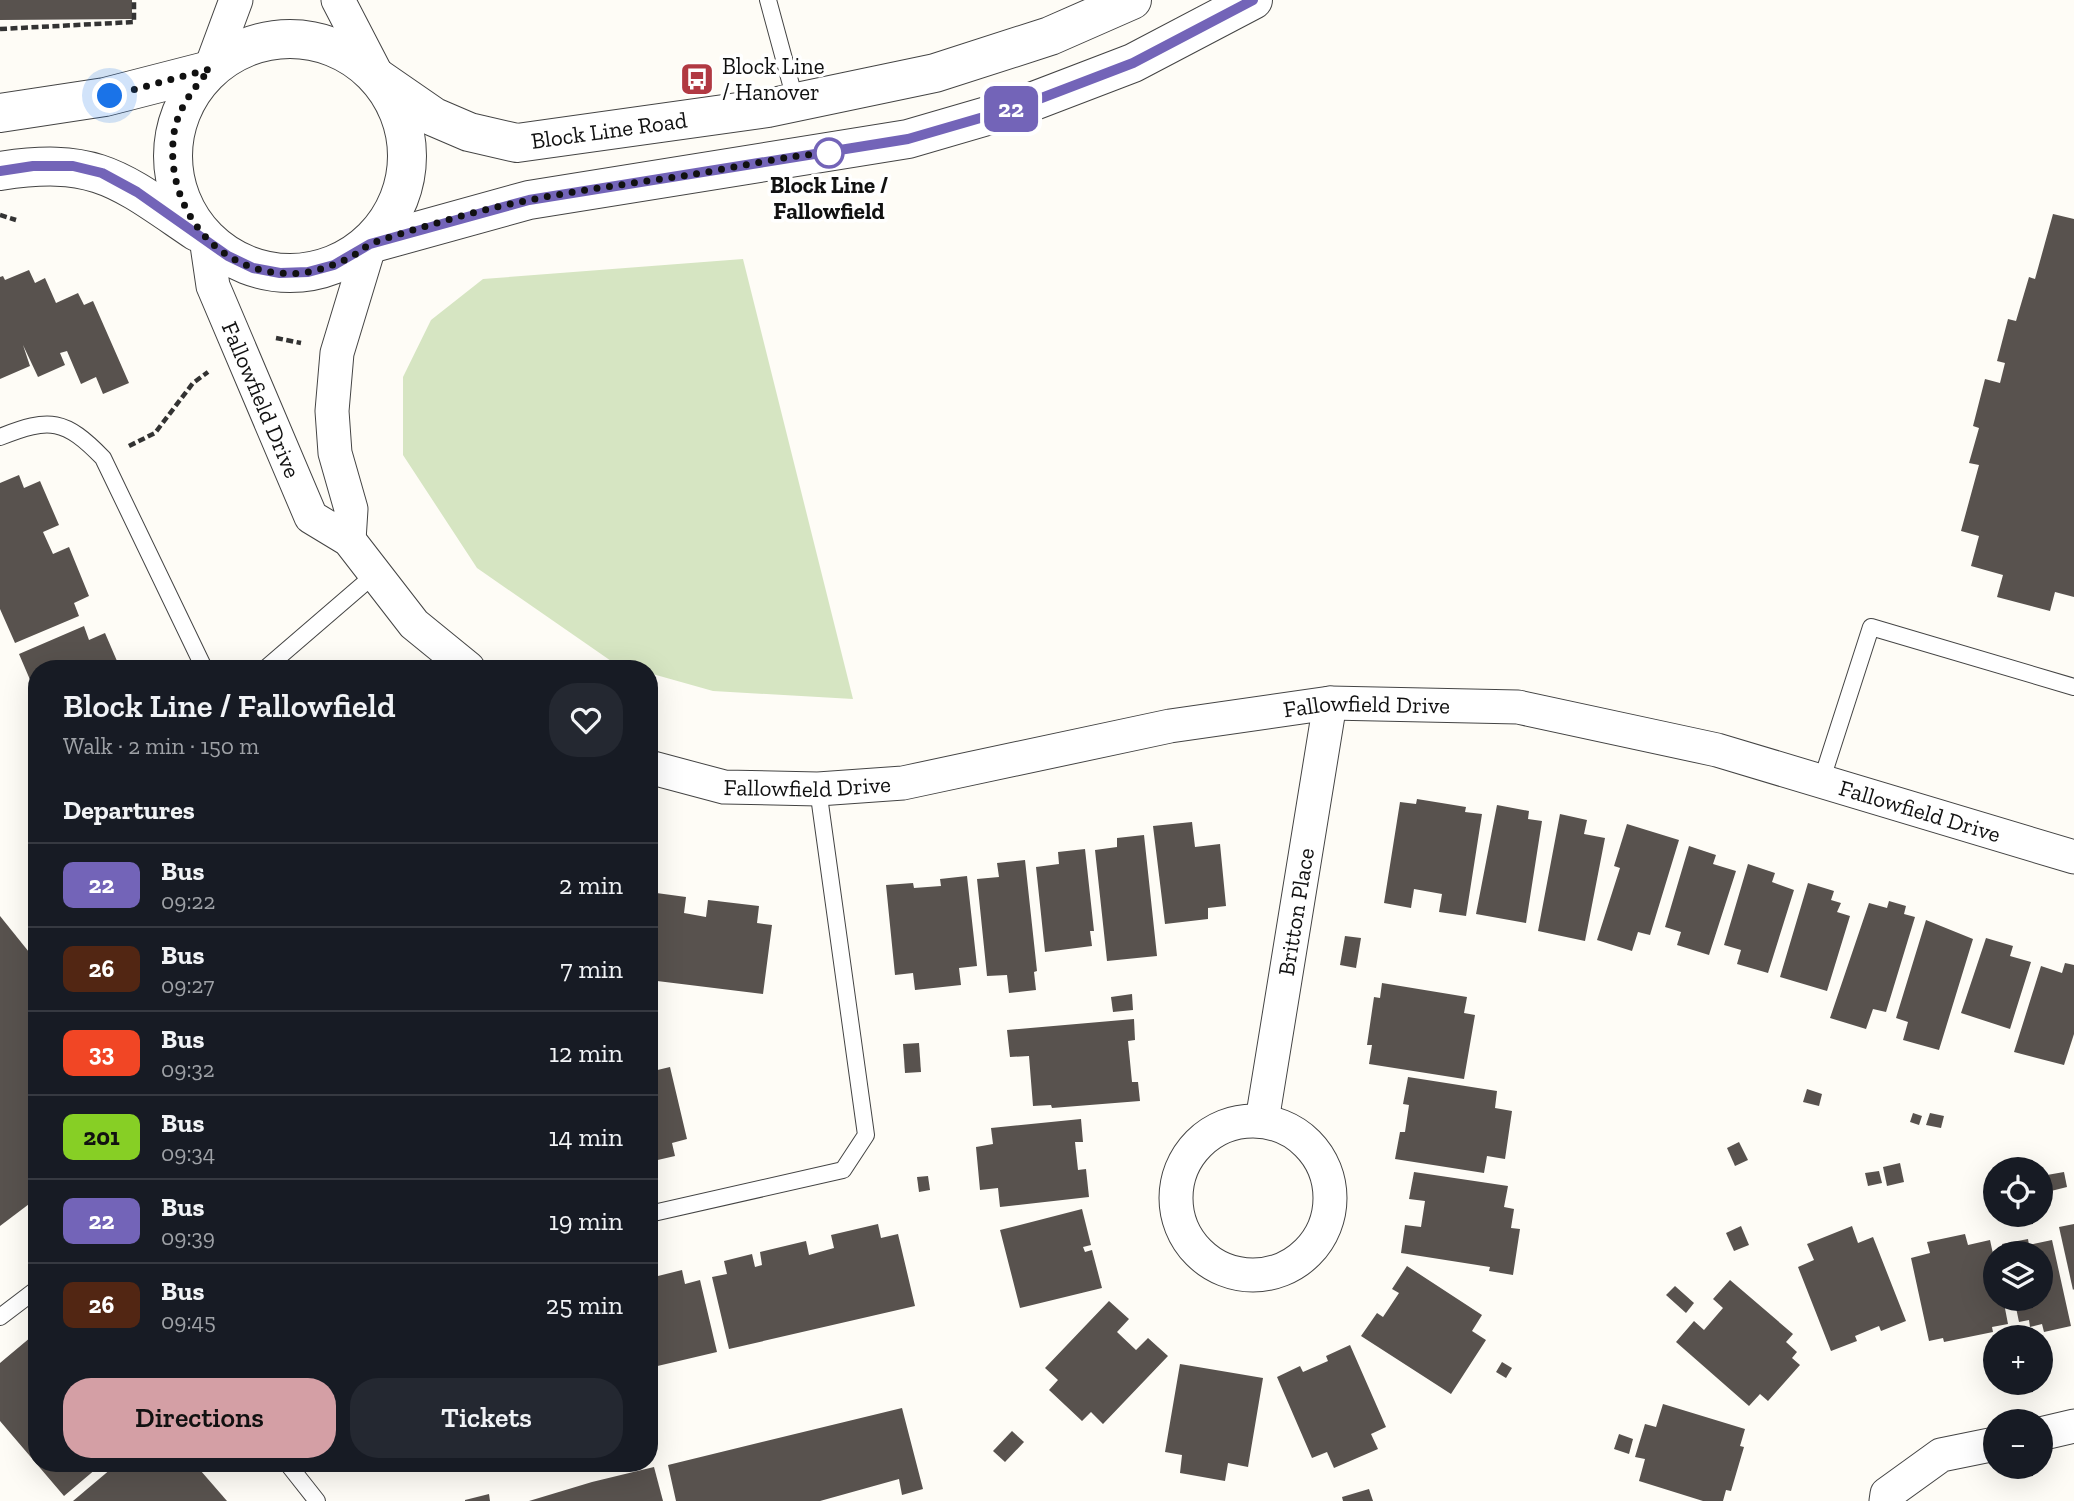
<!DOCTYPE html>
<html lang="en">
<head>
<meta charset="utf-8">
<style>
  body { margin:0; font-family:"Zilla Slab",serif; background:#242831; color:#f1f3f6; height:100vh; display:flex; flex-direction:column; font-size:26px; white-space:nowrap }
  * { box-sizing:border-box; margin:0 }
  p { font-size:23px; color:#9ea1a6 }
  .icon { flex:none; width:38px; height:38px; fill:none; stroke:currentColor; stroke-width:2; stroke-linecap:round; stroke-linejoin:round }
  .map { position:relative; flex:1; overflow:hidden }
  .details { position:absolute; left:28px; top:660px; width:630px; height:812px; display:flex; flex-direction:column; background:#171b24; border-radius:28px; box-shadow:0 7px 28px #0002 }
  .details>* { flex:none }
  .badge { padding:0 14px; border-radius:10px; font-size:24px; line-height:46px }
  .fabs { position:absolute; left:1983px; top:1157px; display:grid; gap:14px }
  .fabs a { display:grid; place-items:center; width:70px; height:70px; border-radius:50%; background:#171b24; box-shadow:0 7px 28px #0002; font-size:35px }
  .you { position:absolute; width:35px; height:35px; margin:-18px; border:5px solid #fff; border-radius:50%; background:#1a73e8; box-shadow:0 0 0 10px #1a73e833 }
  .map>.badge { position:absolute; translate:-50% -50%; box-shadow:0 0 0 4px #fff }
  h2 { padding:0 35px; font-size:26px; line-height:63px }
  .round { display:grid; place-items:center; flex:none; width:74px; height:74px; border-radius:28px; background:#242831 }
  .overview { display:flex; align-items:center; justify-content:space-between; height:119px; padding:0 35px }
  h1 { font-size:33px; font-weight:600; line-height:52px }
  .primary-button { display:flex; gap:14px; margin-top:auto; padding:14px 35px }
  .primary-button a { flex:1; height:80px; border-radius:28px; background:#d49fa5; color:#111; font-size:28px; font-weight:600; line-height:80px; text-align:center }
  .primary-button a+a { background:#242831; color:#f1f3f6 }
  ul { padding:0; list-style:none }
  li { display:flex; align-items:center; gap:21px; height:84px; padding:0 35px; border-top:2px solid #363941 }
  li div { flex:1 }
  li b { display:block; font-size:26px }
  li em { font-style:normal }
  li .badge { min-width:77px; font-weight:700; text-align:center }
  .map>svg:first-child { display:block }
  .green { fill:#d6e5c2 }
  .building { fill:#58524e }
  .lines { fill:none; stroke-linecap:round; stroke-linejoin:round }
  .service-casing { stroke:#444; stroke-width:18 }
  .minor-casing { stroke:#444; stroke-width:35 }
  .tertiary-casing { stroke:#444; stroke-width:40 }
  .path { stroke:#333; stroke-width:4.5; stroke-dasharray:7 3.5; stroke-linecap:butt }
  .service { stroke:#fff; stroke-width:16 }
  .minor { stroke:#fff; stroke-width:33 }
  .tertiary { stroke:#fff; stroke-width:38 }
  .line-casing { stroke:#fff; stroke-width:16 }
  .line { stroke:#7364b8; stroke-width:10 }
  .walk { stroke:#111; stroke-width:7; stroke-dasharray:0 12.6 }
  .stop-dot { fill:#fff; stroke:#7364b8; stroke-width:3.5 }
  .labels { text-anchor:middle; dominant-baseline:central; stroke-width:7; stroke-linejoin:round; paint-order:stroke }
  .poi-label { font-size:23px; fill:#111; stroke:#fff; text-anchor:start }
  .street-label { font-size:23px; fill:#111; stroke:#fff }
  .stop-label { font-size:23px; font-weight:bold; fill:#111; stroke:#fff }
</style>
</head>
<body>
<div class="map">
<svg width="2074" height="1501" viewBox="0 0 2074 1501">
  <rect width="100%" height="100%" fill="#fefcf6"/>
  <polygon class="green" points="743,259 853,699 713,691 649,673 649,668 614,663 477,568 403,455 403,377 431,320 483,279"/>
  <g class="building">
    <polygon points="0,0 132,0 132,19 0,20"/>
    <polygon points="2053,214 2074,219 2074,597 2055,592 2050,611 1997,597 2003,575 1971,566 1979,536 1961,531 1979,465 1969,463 1979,428 1973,426 1985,379 2000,383 2005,363 1997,361 2008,319 2016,321 2029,277 2035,279"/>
    <polygon points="29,270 35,283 45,278 56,303 78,293 84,305 93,301 129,383 103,394 96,377 81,384 67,351 60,353 65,365 38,377 23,345 30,366 0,379 0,277 3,276 5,280"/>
    <polygon points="19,475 24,488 40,481 59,525 43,532 53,554 69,547 89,596 74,603 79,616 15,643 0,609 0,483"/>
    <polygon points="84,626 89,640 105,633 120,668 37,668 37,696 19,654"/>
    <polygon points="1417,799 1466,807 1465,812 1482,814 1466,916 1439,912 1442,894 1414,889 1411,908 1384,903 1400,802 1416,804"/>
    <polygon points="1497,805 1529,811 1528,819 1542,821 1526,923 1476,914"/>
    <polygon points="1560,814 1587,820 1584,834 1605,838 1585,941 1538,931"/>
    <polygon points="1192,822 1195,847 1220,844 1226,906 1208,908 1208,919 1165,924 1153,826"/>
    <polygon points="1627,824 1679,840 1650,935 1638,932 1632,951 1597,940 1620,868 1614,866"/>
    <polygon points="1144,835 1157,956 1107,961 1095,850 1117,847 1117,838"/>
    <polygon points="1689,846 1716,855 1713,864 1736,871 1709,955 1677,945 1681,932 1665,927"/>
    <polygon points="1085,849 1094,931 1090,931 1092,946 1045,952 1036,867 1059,864 1058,852"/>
    <polygon points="1025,860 1037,971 1034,972 1036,990 1009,993 1007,975 987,976 977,879 999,877 997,863"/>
    <polygon points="1748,864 1775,873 1772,882 1794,890 1768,973 1737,964 1741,950 1724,945"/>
    <polygon points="967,876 977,966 959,968 961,985 915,990 913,973 895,975 886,885 913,883 914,888 941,886 940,879"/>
    <polygon points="1808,883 1834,891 1831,900 1841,903 1837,912 1850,916 1827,991 1780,977"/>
    <polygon points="649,892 686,897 684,913 706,917 708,900 759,906 757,923 772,925 763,994 649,980"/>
    <polygon points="1889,901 1906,906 1904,914 1915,917 1886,1012 1873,1009 1866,1029 1830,1018 1869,903 1887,908"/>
    <polygon points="0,916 37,962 37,1198 0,1226"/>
    <polygon points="1926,920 1973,939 1939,1050 1903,1040 1908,1022 1896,1018"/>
    <polygon points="1345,936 1361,938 1356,968 1340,965"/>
    <polygon points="1986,938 2013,946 2010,956 2031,962 2010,1029 1961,1013"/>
    <polygon points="2065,963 2074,965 2074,1034 2064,1065 2014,1052 2041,966 2062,973"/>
    <polygon points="1382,983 1467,997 1464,1013 1475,1015 1464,1079 1369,1064 1372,1045 1367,1045 1374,997 1380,998"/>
    <polygon points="1132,994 1133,1010 1113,1012 1111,997"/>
    <polygon points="1134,1019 1135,1040 1128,1041 1132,1082 1138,1082 1140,1101 1052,1108 1051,1105 1033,1106 1029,1056 1010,1057 1007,1030"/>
    <polygon points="919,1043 921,1072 905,1073 903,1044"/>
    <polygon points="670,1067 687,1139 672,1143 675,1156 649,1162 649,1072"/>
    <polygon points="1408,1077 1497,1091 1495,1108 1512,1111 1505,1159 1487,1156 1484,1173 1395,1159 1400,1132 1405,1132 1409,1105 1403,1104"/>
    <polygon points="1807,1089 1822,1094 1819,1106 1803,1102"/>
    <polygon points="1913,1113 1922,1116 1919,1125 1910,1122"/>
    <polygon points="1930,1113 1944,1116 1941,1128 1926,1125"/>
    <polygon points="1081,1119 1083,1142 1075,1142 1078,1170 1086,1169 1089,1197 1000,1207 998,1188 980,1190 976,1147 993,1144 991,1128"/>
    <polygon points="1739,1142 1748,1160 1735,1166 1727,1148"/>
    <polygon points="1900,1163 1904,1182 1887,1186 1883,1167"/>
    <polygon points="1879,1171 1882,1183 1868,1186 1865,1173"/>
    <polygon points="1414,1172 1508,1186 1504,1207 1514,1209 1511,1228 1520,1229 1513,1275 1489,1271 1490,1267 1401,1253 1405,1225 1421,1227 1425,1201 1409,1199"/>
    <polygon points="2064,1172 2067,1187 2051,1191 2047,1175"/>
    <polygon points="928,1176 930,1190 919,1192 917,1177"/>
    <polygon points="1082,1209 1091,1245 1083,1247 1085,1252 1092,1250 1102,1288 1020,1308 1000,1230"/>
    <polygon points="878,1224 881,1238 898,1234 915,1306 729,1349 712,1277 727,1274 724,1261 752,1254 755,1267 762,1265 760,1252 806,1241 809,1255 834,1248 831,1235"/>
    <polygon points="2074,1224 2074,1289 2073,1290 2059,1227"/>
    <polygon points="1741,1226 1749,1245 1734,1251 1726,1233"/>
    <polygon points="1852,1226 1858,1243 1873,1237 1906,1321 1881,1331 1879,1326 1855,1336 1857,1341 1831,1351 1798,1267 1814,1260 1807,1244"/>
    <polygon points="1965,1234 1968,1245 1990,1240 1995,1263 1995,1298 2003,1298 2008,1324 1992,1327 1993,1332 1944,1342 1943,1338 1929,1341 1911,1258 1930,1253 1927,1242"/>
    <polygon points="2028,1239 2029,1245 2052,1240 2071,1326 2044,1332 2042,1324 2030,1327 2029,1320 2019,1322 2014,1298 2040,1298 2040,1253 2004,1253 2002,1244"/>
    <polygon points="1407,1266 1482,1315 1472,1331 1486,1340 1451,1394 1361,1336 1377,1313 1383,1317 1399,1293 1392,1289"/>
    <polygon points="682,1270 685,1284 700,1280 717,1352 649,1368 649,1292 657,1290 654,1277"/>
    <polygon points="1730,1280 1793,1334 1786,1342 1797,1352 1792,1358 1800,1365 1768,1401 1760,1394 1749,1406 1676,1342 1694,1321 1704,1330 1723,1308 1713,1299"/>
    <polygon points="1675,1286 1694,1303 1686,1313 1666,1295"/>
    <polygon points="1109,1301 1129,1319 1117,1332 1136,1350 1148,1338 1168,1356 1103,1424 1091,1412 1082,1421 1049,1390 1058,1380 1045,1368"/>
    <polygon points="37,1332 37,1463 103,1463 64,1496 0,1421 0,1363"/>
    <polygon points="1350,1345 1386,1427 1371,1434 1378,1449 1334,1468 1327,1452 1312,1458 1277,1377 1300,1366 1303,1372 1328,1361 1326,1356"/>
    <polygon points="1502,1362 1512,1368 1506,1378 1496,1372"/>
    <polygon points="1180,1364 1263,1378 1248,1467 1228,1463 1225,1481 1180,1473 1182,1455 1165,1452"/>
    <polygon points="1663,1404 1745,1429 1740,1446 1744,1447 1731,1491 1726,1490 1723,1501 1703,1501 1639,1481 1645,1459 1635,1457 1645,1424 1656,1427"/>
    <polygon points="902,1408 923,1489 902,1495 899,1479 820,1501 676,1501 668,1465"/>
    <polygon points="1012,1431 1024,1442 1005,1462 993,1451"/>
    <polygon points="1619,1434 1633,1439 1629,1454 1614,1449"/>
    <polygon points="118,1463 194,1463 227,1501 73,1501"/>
    <polygon points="654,1467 663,1501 529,1501 592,1482"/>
    <polygon points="1369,1489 1373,1501 1343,1501 1342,1497"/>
    <polygon points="489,1494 490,1501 465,1501 465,1500"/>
  </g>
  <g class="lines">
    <g class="service-casing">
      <g id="service">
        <polyline points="768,0 796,103"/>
        <path d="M0,437C50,417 65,419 103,458L204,668"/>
        <polyline points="266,668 374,575"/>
        <polyline points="1821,782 1871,627 2074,687"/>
        <polyline points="649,1214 843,1170 866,1135 818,789"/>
        <polyline points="0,1317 37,1289"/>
        <polyline points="287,1463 317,1501"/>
      </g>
    </g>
    <g class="minor-casing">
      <g id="minor">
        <polyline points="338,0 379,79"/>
        <polyline points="210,70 236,0"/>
        <path id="s1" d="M206,238L213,286L311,517L349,540L414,624L468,668"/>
        <polyline points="349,540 351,509 335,453 332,411 337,353 370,244"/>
        <path id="s2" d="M649,767L724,787L818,789L903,783L1170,726L1330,703L1518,707L1717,750L2074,857"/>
        <path id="s3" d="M1262,1121L1330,703"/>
        <circle cx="1253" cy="1198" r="77"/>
        <polyline points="2040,1434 2074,1426"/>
        <polyline points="1886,1501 1887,1494 1941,1455 1995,1444"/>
      </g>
    </g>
    <g class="tertiary-casing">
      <g id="tertiary">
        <circle cx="290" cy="156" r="117"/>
        <path id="s4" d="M379,79L434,117L469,132L517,143L768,108L935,73L1050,36L1132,0"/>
        <polyline points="0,113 105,97 210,70"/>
        <path d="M0,171C97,156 120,180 197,232"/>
        <polyline points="370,244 529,200 908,139 1018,107 1133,63 1253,0"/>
      </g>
    </g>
    <g class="path">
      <polyline points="0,29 134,22 134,0"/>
      <polyline points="0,215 16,220"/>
      <polyline points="276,338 301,343"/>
      <polyline points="129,446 155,433 193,383 208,372"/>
    </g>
    <use href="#service" class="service"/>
    <use href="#minor" class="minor"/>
    <use href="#tertiary" class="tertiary"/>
  </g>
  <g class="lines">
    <g class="line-casing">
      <polyline id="line" points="0,171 33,166 73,166 102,173 137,192 228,256 253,268 280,273 308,272 334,265 370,244 529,200 908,139 1018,107 1133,63 1253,0"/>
    </g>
    <use href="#line" class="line"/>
    <path class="walk" d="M110,96L210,69C194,88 178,108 174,133C164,201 210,267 279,273C306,276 333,267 356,254C362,251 366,245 373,243C403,232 434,224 465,215C538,195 614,186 689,175C734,168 787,155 829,153"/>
  </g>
  <defs>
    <g id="bus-square" transform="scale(1.75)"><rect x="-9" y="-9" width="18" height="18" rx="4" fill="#b13942" stroke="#fff"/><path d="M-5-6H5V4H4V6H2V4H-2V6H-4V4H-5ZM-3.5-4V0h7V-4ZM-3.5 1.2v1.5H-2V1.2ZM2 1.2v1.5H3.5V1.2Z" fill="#fff"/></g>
  </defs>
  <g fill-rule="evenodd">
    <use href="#bus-square" x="697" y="79"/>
  </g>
  <circle class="stop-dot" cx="829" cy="153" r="14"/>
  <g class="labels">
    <g class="poi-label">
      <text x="722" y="66">Block Line<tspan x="722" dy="26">/ Hanover</tspan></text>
    </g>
    <g class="street-label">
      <text stroke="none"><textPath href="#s4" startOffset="247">Block Line Road</textPath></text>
      <text stroke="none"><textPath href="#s1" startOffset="172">Fallowfield Drive</textPath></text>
      <text stroke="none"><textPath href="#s2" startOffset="728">Fallowfield Drive</textPath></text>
      <text stroke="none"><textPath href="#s2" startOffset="161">Fallowfield Drive</textPath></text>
      <text stroke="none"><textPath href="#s2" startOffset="1295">Fallowfield Drive</textPath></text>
      <text stroke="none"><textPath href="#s3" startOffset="212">Britton Place</textPath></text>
    </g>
    <g class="stop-label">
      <text x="829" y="185">Block Line /<tspan x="829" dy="26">Fallowfield</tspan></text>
    </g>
  </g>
</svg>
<div class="fabs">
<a><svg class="icon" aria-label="locate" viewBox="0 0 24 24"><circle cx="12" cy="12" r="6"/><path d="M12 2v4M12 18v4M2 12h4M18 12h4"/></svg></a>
<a><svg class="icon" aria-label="layers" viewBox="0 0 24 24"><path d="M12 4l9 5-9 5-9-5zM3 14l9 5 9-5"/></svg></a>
<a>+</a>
<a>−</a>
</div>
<div class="you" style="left:110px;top:96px"></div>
<b class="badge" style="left:1011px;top:109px;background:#7364b8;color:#fff">22</b>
<section class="details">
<div class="overview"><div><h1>Block Line / Fallowfield</h1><p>Walk · 2 min · 150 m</p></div><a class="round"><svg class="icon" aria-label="heart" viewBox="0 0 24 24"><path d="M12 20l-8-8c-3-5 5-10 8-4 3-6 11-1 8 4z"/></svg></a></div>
<h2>Departures</h2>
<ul>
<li><span class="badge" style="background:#7364b8;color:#fff">22</span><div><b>Bus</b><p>09:22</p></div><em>2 min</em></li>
<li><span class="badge" style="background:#522613;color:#fff">26</span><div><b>Bus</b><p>09:27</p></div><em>7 min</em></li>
<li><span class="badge" style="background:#f14625;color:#fff">33</span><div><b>Bus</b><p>09:32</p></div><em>12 min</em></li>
<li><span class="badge" style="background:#87cf25;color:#111">201</span><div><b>Bus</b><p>09:34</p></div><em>14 min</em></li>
<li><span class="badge" style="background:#7364b8;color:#fff">22</span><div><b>Bus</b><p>09:39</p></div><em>19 min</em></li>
<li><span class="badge" style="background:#522613;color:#fff">26</span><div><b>Bus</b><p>09:45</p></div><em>25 min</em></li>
</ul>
<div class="primary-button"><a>Directions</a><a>Tickets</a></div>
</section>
</div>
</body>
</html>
